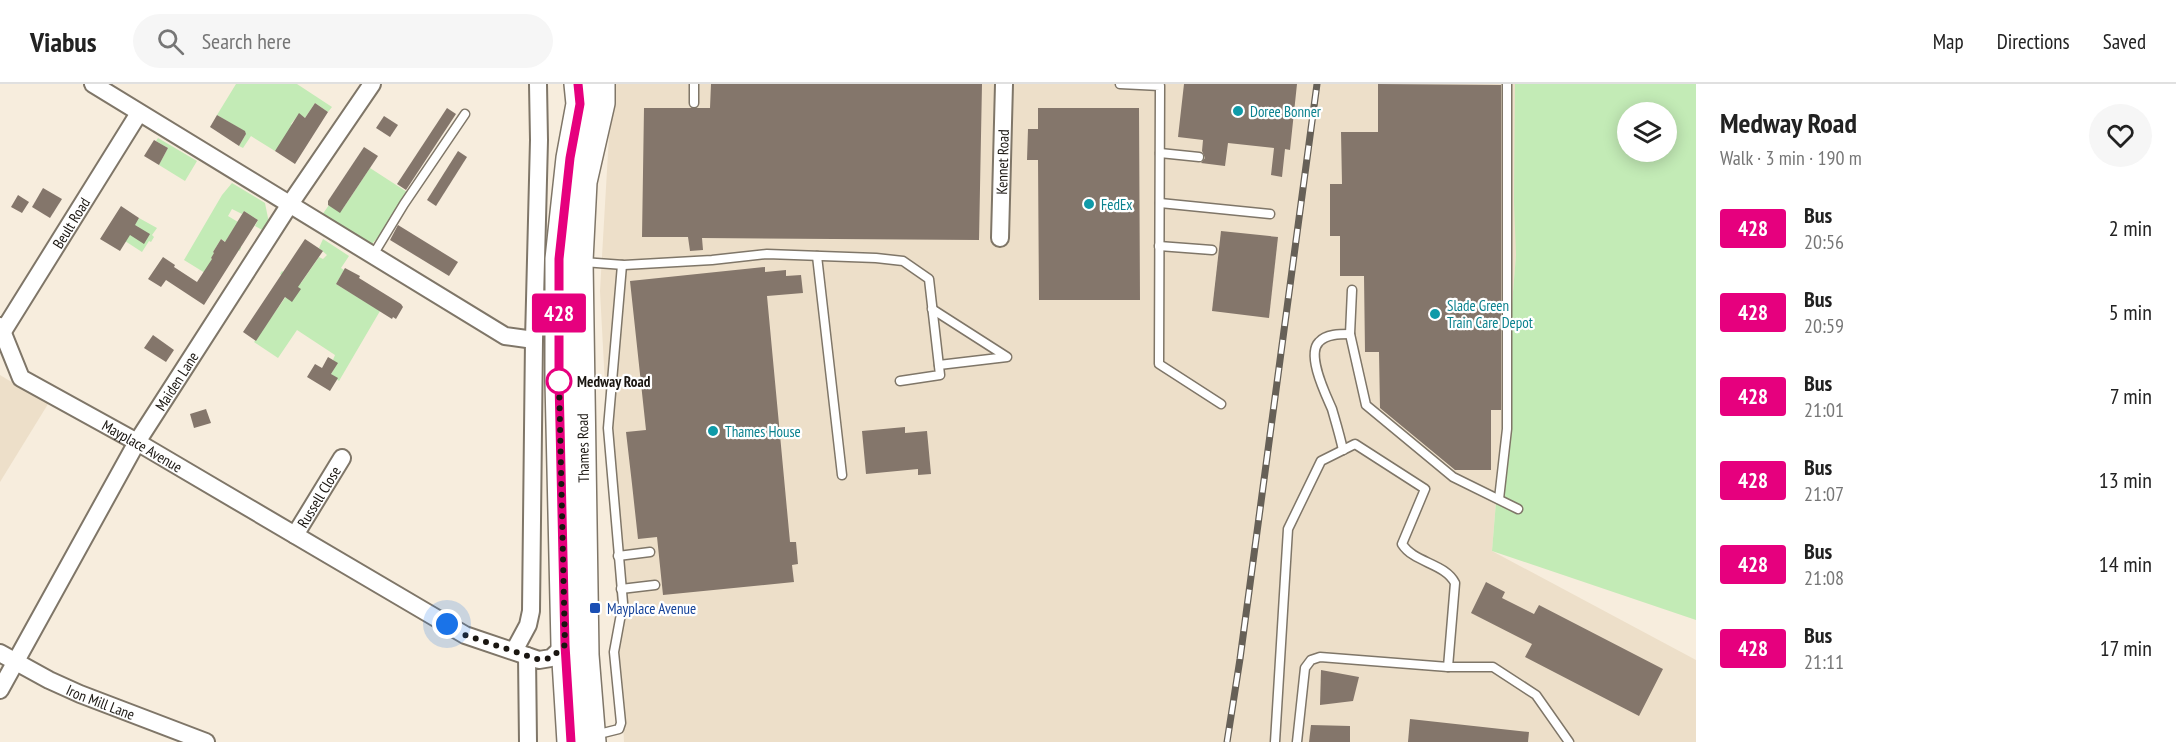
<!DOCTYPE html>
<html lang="en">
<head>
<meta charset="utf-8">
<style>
  body { margin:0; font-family:"PT Sans Narrow",sans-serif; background:#f6f6f6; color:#222; height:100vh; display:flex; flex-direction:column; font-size:22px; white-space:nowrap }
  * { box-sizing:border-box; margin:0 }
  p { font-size:20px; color:#767676 }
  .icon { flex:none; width:33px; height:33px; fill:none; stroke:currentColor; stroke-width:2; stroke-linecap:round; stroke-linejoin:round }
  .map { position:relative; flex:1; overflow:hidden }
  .side { display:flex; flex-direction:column; background:#fff; width:480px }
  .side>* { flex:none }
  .badge { padding:0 12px; border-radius:4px; font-size:21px; line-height:39px }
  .tools { position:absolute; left:1617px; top:18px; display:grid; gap:12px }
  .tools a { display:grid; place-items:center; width:60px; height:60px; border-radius:50%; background:#fff; box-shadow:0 3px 15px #0003; font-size:30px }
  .you { position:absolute; width:30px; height:30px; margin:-15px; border:4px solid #fff; border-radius:50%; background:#1a73e8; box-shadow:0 0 0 9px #1a73e833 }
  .map>.badge { position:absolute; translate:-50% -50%; box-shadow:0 0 0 3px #fff }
  .round { display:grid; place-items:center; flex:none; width:63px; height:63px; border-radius:32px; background:#f6f6f6 }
  .headline { display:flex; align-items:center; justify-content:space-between; height:102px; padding:0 24px }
  h1 { font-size:28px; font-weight:600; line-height:45px }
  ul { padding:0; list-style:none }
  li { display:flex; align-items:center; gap:18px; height:84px; padding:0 24px }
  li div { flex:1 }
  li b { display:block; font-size:22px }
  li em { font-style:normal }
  li .badge { min-width:66px; font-weight:700; text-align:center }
  header { display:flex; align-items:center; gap:36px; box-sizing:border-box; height:84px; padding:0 30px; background:#fff; border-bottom:2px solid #e0e0e0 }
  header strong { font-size:28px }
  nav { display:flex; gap:33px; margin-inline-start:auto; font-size:21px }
  .search { width:420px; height:54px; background:#f6f6f6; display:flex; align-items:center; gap:15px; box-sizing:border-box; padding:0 21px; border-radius:33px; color:#767676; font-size:22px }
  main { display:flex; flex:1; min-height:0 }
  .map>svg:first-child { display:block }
  .built { fill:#eddfc9 }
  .green { fill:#c3ebb6; fill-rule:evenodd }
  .building { fill:#84766b }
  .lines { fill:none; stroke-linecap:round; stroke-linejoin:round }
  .service-casing { stroke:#7f7668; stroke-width:11 }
  .minor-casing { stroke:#7f7668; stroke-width:20 }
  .primary-casing { stroke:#7f7668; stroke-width:30 }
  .service { stroke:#fff; stroke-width:8 }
  .minor { stroke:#fff; stroke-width:16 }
  .primary { stroke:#fff; stroke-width:27 }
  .rail-casing { stroke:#666057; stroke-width:7 }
  .rail { stroke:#fff; stroke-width:4.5; stroke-dasharray:14; stroke-linecap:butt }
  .line-casing { stroke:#fff; stroke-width:14 }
  .line { stroke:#e6007e; stroke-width:9 }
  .walk { stroke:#1a1611; stroke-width:6; stroke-dasharray:0 10.8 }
  .culture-dot { fill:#0f9aa8; stroke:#fff; stroke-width:2 }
  .stop-dot { fill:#fff; stroke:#e6007e; stroke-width:3 }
  .transit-dot { fill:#1a4fb4; stroke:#fff; stroke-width:2 }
  .labels { text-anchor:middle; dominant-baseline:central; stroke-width:4.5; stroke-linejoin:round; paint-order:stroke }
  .culture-label { font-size:15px; fill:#0d838f; stroke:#fff; text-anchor:start }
  .street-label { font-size:15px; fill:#1a1611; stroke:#fff }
  .stop-label { font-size:15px; font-weight:bold; fill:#1a1611; stroke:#fff; text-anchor:start }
  .transit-label { font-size:15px; fill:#164399; stroke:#fff; text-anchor:start }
</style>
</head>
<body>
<header>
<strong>Viabus</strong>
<div class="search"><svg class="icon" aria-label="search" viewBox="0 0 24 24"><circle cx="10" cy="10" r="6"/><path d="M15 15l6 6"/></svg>Search here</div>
<nav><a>Map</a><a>Directions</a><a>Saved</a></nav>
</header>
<main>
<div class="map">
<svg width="1696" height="658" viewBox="0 0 1696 658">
  <rect width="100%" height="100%" fill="#f7eddd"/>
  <g class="built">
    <polygon points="612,0 1530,0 1492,467 1696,576 1696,658 624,658 600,207"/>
    <polygon points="0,291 48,320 0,398"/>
  </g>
  <g class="green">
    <polygon points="236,0 297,0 332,23 328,28 315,19 305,34 299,30 291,40 298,45 275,67 251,52 243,64 239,62 246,50 244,47 217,31"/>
    <path d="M1515,0H1696V536L1492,467L1516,171L1514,118ZM1628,28H1666V68H1628Z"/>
    <polygon points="158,54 197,77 185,97 159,81 168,64 156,57"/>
    <polygon points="370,84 407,108 380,151 371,161 322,131 329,121 342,126"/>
    <polygon points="232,99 265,119 269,139 264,147 255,142 258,136 244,127 242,130 232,125 228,132 238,138 227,155 241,163 240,167 221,155 213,168 217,171 214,170 211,174 214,176 218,197 184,176 222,111"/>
    <polygon points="139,134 157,144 152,151 154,153 151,158 149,157 142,168 125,157 126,145 139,143 134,142"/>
    <polygon points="323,155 349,172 341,184 344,186 336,200 380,227 339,297 331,290 337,280 333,276 335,271 297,246 278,274 254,258 294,201 280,190 282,187 301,199 319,173 323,175 327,171 319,164"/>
  </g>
  <g class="building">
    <polygon points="711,0 982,0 979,156 702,154 703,166 690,167 688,153 642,153 644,24 710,24"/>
    <polygon points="1184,0 1297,0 1290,66 1285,65 1282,93 1271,91 1274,64 1228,59 1225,82 1201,79 1205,74 1202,67 1203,56 1178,53"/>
    <polygon points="1378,0 1501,1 1501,326 1491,326 1491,386 1455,386 1380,324 1379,268 1365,268 1364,192 1340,192 1340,152 1330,152 1330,100 1342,100 1341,48 1378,48"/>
    <polygon points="315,19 328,28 295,80 275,67 299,29 305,34"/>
    <polygon points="447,24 456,30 406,106 397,100"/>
    <polygon points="1038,24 1139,24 1140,216 1039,216 1038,76 1027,76 1028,45 1038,45"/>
    <polygon points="217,31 245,47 246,50 239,62 210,43"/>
    <polygon points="384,32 398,41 390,53 376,44"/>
    <polygon points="154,56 168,64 159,81 144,72"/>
    <polygon points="364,63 378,72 340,129 328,121 328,117"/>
    <polygon points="458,67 467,73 436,122 427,116"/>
    <polygon points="43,104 62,115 50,134 32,123"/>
    <polygon points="18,111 29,118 22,129 11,123"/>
    <polygon points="121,122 139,134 135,141 150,150 144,160 130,151 120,167 100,155"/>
    <polygon points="244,127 258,136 204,221 166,196 161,203 148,195 163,173 175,181 174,183 197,198 212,175 211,174 214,169 213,168 221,155 225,158"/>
    <polygon points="398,141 458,178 449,192 390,156"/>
    <polygon points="1221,147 1278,153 1269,234 1212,227"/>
    <polygon points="305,155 323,167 298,203 301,205 292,218 285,213 256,257 243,248"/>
    <polygon points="765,183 765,188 786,186 786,192 801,191 803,209 767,212 790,458 796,458 798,480 792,481 794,498 663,511 657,453 638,455 632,400 626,348 646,346 630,197"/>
    <polygon points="345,184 360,192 359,194 401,220 403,223 396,235 393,233 392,235 336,200"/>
    <polygon points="153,251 174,266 166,278 144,264"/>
    <polygon points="328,273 338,279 331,290 338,294 330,307 307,293 315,280 322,284"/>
    <polygon points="206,325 211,339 194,344 190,330"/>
    <polygon points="905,343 905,349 927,347 931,390 918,391 918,385 866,390 862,347"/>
    <polygon points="1486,498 1505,508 1502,514 1534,530 1539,521 1663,585 1639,632 1525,573 1532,560 1471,529"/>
    <polygon points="1321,586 1359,593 1353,617 1320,621"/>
    <polygon points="1410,635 1529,648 1528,658 1408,658"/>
    <polygon points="1311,641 1350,642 1350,658 1309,658"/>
  </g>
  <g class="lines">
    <g class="service-casing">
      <g id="service">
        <polyline points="1120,0 1160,2 1159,280 1221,320"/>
        <polyline points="694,19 694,0"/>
        <polyline points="1160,69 1199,73"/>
        <polyline points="1160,119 1270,130"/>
        <polyline points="1159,162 1212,166"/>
        <polyline points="373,171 404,120 465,30"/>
        <polyline points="817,172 842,391"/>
        <polyline points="583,178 624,181 712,176 767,170 876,174 903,177 929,195 940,291 900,297"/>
        <polyline points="1352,206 1350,250 1366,321 1453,393 1518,425"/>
        <polyline points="932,225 1007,273 939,281"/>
        <path d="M1343,366C1340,352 1336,339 1332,325C1326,311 1306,271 1319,258C1326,250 1340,250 1350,250"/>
        <polyline points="1499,415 1507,345 1507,0"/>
        <polyline points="618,472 650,468"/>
        <polyline points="621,505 655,501"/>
        <polyline points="595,651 619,645 621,639 614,568 623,519 608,344 622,181"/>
        <path d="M1275,658L1288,445L1321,377L1355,360L1425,405L1402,460C1414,479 1445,479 1455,499L1448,583"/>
        <polyline points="1297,658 1305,584 1311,576 1320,573 1448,583 1493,583 1536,611 1569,658"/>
      </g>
    </g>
    <g class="minor-casing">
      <g id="minor">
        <polyline points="93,0 505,252 534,256"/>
        <path id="s1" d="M1000,154L1004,0"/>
        <path id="s2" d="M0,242L21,294L137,358L465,551L539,576L551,574L565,561"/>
        <path id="s3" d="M2,249L139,29"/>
        <path id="s4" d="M295,451L342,374"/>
        <polyline points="514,567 528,541 531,527 534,256 539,56 538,0"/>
        <path id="s5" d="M0,569L49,596L80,610L206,658"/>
        <polyline points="527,572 528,658"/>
        <path id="s6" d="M0,606L137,358L290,120L372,0"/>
      </g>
    </g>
    <g class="primary-casing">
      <g id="primary">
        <polyline points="571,658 565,561 559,297 559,175 570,74 580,20 578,0"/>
        <polyline points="592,658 585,571 579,177 583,98 601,19 601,0"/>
      </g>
    </g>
    <use href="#service" class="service"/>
    <use href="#minor" class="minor"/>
    <use href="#primary" class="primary"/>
    <g class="rail-casing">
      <polyline id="rail" points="1227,658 1240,575 1317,0"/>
    </g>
    <use href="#rail" class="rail"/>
  </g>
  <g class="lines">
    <g class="line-casing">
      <polyline id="line" points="571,658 565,561 559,297 559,175 570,74 580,20 578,0"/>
    </g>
    <use href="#line" class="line"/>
    <polyline class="walk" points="447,540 465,551 540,576 551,574 565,561 559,297"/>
  </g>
  <g class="culture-dot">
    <circle cx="1238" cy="27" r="6"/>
    <circle cx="1089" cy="120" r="6"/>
    <circle cx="1435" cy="230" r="6"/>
    <circle cx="713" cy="347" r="6"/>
  </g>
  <circle class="stop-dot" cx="559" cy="297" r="12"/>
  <rect class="transit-dot" x="589" y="518" width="12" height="12" rx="3"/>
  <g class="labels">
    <g class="culture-label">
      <text x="1250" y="27">Doree Bonner</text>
      <text x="1101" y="120">FedEx</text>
      <text x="1447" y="221">Slade Green<tspan x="1447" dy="17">Train Care Depot</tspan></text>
      <text x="725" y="347">Thames House</text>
    </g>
    <g class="street-label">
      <text stroke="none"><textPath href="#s1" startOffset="76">Kennet Road</textPath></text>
      <text stroke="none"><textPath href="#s3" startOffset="130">Beult Road</textPath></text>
      <text stroke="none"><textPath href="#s6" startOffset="356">Maiden Lane</textPath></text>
      <text stroke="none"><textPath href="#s2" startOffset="195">Mayplace Avenue</textPath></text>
      <text transform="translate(583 364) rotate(-91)">Thames Road</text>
      <text stroke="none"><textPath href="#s4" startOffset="45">Russell Close</textPath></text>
      <text stroke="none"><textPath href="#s5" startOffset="112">Iron Mill Lane</textPath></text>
    </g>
    <g class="stop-label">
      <text x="577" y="297">Medway Road</text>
    </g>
    <g class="transit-label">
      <text x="607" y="524">Mayplace Avenue</text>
    </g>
  </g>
</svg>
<div class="tools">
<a><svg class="icon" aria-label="layers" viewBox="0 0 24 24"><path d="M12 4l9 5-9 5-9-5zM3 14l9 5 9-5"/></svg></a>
</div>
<div class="you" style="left:447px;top:540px"></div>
<b class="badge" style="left:559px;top:229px;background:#e6007e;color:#fff">428</b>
</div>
<section class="side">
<div class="headline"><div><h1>Medway Road</h1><p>Walk · 3 min · 190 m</p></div><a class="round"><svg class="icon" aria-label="heart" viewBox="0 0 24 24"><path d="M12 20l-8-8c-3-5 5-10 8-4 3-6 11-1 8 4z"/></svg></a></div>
<ul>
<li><span class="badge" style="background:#e6007e;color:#fff">428</span><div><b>Bus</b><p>20:56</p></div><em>2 min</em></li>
<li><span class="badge" style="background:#e6007e;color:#fff">428</span><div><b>Bus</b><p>20:59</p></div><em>5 min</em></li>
<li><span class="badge" style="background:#e6007e;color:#fff">428</span><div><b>Bus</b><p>21:01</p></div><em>7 min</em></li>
<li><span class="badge" style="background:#e6007e;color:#fff">428</span><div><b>Bus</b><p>21:07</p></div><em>13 min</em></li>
<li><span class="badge" style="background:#e6007e;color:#fff">428</span><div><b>Bus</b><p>21:08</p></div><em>14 min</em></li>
<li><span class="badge" style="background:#e6007e;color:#fff">428</span><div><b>Bus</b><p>21:11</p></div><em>17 min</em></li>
</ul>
</section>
</main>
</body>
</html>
